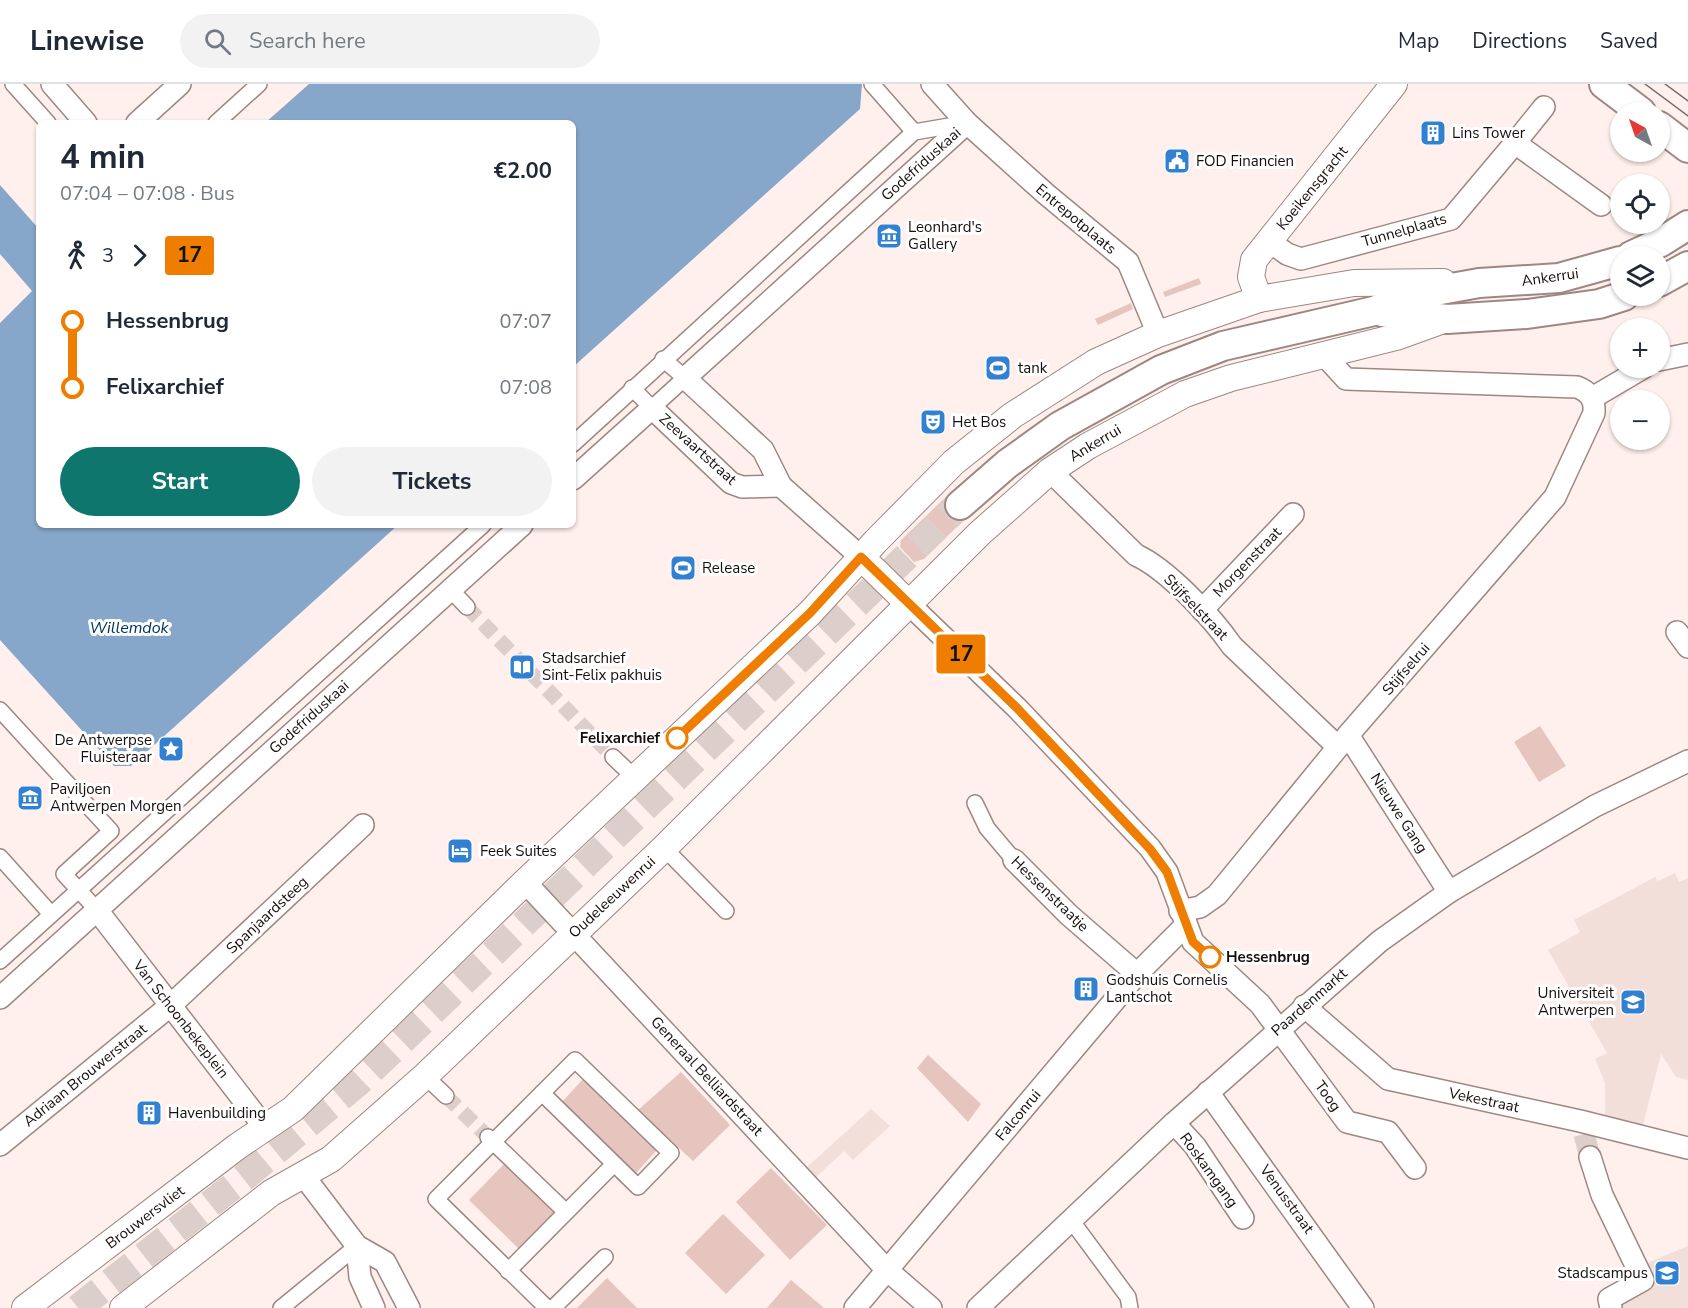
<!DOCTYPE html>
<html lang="en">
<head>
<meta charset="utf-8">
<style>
  body { margin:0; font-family:"Nunito Sans",sans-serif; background:#f2f2f3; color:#1f2937; height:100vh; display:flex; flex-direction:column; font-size:22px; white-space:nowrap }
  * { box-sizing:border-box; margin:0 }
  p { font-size:20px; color:#747a83 }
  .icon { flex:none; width:33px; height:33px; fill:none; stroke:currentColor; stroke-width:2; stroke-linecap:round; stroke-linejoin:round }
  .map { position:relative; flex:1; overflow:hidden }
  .drawer { position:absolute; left:36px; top:36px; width:540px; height:408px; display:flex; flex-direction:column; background:#fff; border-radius:9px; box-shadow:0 2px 4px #0004 }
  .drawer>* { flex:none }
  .badge { padding:0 12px; border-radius:4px; font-size:21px; line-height:39px }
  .needle { width:39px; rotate:320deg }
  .fabs { position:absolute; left:1610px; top:18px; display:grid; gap:12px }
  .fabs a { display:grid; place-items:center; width:60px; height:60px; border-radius:50%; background:#fff; box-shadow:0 2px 4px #0004; font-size:30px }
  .map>.badge { position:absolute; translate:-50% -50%; box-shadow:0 0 0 3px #fff }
  .legs { display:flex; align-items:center; gap:9px; height:66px; padding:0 24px; font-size:20px }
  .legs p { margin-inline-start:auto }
  .head { display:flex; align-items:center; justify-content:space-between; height:102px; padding:0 24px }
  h1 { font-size:33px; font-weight:700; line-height:45px }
  .primary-button { display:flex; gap:12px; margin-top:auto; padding:12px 24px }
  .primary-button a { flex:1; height:69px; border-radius:36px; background:#0f766e; color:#fff; font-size:24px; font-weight:700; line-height:69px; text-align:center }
  .primary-button a+a { background:#f2f2f3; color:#1f2937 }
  ul { padding:0 24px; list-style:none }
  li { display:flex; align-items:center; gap:21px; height:66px; font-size:22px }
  li i { display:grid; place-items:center; width:9px; height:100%; margin:0 8px; background:currentColor }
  li i::after { content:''; width:15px; height:15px; margin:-8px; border:4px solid; border-radius:50%; background:#fff }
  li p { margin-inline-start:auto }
  li:first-child i { background:linear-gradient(#0000 50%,currentColor 0) }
  li:last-child i { background:linear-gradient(currentColor 50%,#0000 0) }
  header { display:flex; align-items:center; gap:36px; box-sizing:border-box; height:84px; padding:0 30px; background:#fff; border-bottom:2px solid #e0e1e3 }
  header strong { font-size:28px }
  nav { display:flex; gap:33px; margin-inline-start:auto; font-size:21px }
  .search { width:420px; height:54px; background:#f2f2f3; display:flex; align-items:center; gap:15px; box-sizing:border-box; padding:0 21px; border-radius:33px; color:#747a83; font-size:22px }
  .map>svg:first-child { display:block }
  .built { fill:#f3dfda }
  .green { fill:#e5c5be }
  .water { fill:#87a7ca }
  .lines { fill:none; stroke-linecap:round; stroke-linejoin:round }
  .pedestrian-tunnel { stroke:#dccecb; stroke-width:15; stroke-dasharray:15 8; stroke-linecap:butt }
  .minor-tunnel { stroke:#dccecb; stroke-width:21; stroke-dasharray:21 10; stroke-linecap:butt }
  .secondary-tunnel { stroke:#dccecb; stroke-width:28; stroke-dasharray:28 14; stroke-linecap:butt }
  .pedestrian-casing { stroke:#9d8782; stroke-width:18 }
  .minor-casing { stroke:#9d8782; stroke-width:24 }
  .tertiary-casing { stroke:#9d8782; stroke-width:28 }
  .secondary-casing { stroke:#9d8782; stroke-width:32 }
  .pedestrian { stroke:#fff; stroke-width:15 }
  .minor { stroke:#fff; stroke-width:21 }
  .tertiary { stroke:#fff; stroke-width:26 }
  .secondary { stroke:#fff; stroke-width:28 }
  .tram { stroke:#756b68; stroke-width:1.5 }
  .line-1-casing { stroke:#fff; stroke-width:14 }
  .line-1 { stroke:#ef7d00; stroke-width:9 }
  .stop-1-dot { fill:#fff; stroke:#ef7d00; stroke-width:3 }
  .labels { text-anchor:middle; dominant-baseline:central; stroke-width:6; stroke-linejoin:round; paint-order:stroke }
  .poi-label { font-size:15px; fill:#160e0c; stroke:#fff; text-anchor:start }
  .street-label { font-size:15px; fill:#160e0c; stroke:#fff }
  .stop-label { font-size:15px; font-weight:bold; fill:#160e0c; stroke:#fff; text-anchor:end }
  .water-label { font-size:16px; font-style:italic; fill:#033461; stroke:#fff }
</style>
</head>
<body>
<header>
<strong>Linewise</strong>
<div class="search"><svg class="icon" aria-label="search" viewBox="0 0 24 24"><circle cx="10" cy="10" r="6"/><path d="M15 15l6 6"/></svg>Search here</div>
<nav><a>Map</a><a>Directions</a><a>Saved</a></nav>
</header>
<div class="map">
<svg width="1688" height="1224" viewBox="0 0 1688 1224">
  <rect width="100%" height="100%" fill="#fff0ed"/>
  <g class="built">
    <polygon points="1675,789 1679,798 1688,794 1688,996 1676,993 1661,970 1643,1041 1605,1031 1605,999 1595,975 1607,969 1548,866 1580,848 1574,836 1655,793 1658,797"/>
    <polygon points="871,1025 890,1042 853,1076 844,1067 815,1094 806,1084"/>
    <polygon points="1688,1162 1688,1224 1617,1224 1651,1198 1642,1181"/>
  </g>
  <g class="green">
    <polygon points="1199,194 1201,200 1165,213 1163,208"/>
    <polygon points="1131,219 1133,225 1098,241 1095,235"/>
    <polygon points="948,411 968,432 924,475 914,478 900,463 901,456"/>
    <polygon points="1540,642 1566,682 1539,698 1514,658"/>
    <polygon points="928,971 981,1020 968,1038 917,984"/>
    <polygon points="681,988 730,1041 693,1077 638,1026"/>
    <polygon points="583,995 657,1066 636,1089 562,1018"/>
    <polygon points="505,1079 556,1129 520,1166 469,1116"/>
    <polygon points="771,1084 827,1141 790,1176 736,1118"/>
    <polygon points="723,1130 765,1171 726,1210 685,1169"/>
    <polygon points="607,1194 637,1224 577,1224"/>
    <polygon points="791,1196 824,1224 767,1224"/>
  </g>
  <g class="water">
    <polygon points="309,0 862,0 860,25 573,283 573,39 265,39"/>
    <polygon points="0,101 39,145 39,441 398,441 131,682 114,682 0,556 0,239 32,207 0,170"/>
  </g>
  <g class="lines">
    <g class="pedestrian-tunnel">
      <polyline points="467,523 613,673"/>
      <polyline points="446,1012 488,1053"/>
    </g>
    <polyline class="minor-tunnel" points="1584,1050 1590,1073"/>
    <polyline class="secondary-tunnel" points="78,1224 247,1091 360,997 960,421"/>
    <g class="pedestrian-casing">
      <g id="pedestrian">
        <polyline points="13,0 48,39"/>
        <polyline points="872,0 914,48"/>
        <polyline points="216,39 259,0"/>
        <polyline points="632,304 652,324 685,294 663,275"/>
        <polyline points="573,360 914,48 967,39"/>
        <polyline points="450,505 467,523"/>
        <polyline points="0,626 111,747 64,790 97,826"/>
        <polyline points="613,673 635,694"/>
        <polyline points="975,719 987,744 1014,776"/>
        <polyline points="664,764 726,827"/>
        <polyline points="0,773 51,830"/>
        <polyline points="0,877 483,441"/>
        <polygon points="575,976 671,1069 638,1103 542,1009"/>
        <polyline points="425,992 446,1012"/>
        <polyline points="542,1009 436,1115 547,1224"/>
        <polyline points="488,1053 566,1128"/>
        <polyline points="1071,1136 1128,1213 1130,1224"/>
        <polyline points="508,1187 614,1080"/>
        <polyline points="281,1224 357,1162"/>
        <polyline points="553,1224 605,1173"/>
      </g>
    </g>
    <g class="minor-casing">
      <g id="minor">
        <polyline points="52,0 86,39"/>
        <polyline points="932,0 967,39 1046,110 1128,178 1158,250"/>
        <polyline points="137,39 180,0"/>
        <polyline points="1515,59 1544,23"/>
        <polyline points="1269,157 1287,170 1301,175 1451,135 1515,59 1601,121"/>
        <polyline points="1659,276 1688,270"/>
        <polyline points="1592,314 1643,284"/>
        <path d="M1050,387L1136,471C1167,485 1212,533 1232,562L1338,663"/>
        <polyline points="573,395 652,324 731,399 742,403 781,402"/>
        <polyline points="861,473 781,402 763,366 685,294 967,39"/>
        <polyline points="910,521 1017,624 1150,764 1167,788 1193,858 1260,920 1347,1038 1388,1048 1415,1084"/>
        <polyline points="1202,526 1293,430"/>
        <polyline points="1677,548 1688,563"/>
        <polyline points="1348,651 1449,808"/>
        <polyline points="1014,776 1069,831 1137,890"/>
        <polyline points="525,798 887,1186 931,1224"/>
        <polyline points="97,826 265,1044"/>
        <path d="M1180,827L1200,823L1217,811L1348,651L1555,413L1594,329C1595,315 1590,308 1577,303L1346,295L1324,271"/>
        <polyline points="0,914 522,441"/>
        <polyline points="1304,922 1388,995 1580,1037 1688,1064"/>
        <polyline points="1208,1008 1363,1224"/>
        <polyline points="1174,1039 1195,1062 1243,1134"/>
        <polyline points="0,1061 171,921 363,741"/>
        <polyline points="1590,1073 1602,1111 1643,1196 1609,1215 1611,1224"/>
        <polyline points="303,1091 357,1162 385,1178 409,1224"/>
        <polyline points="357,1162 360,1193 374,1224"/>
        <polyline points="855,1224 1137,890 1185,842"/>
        <polyline points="978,1224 1174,1039 1380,857 1449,808 1595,722 1688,677"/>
      </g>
    </g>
    <g class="tertiary-casing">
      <g id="tertiary">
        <polyline points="1259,215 1251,193 1254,176 1394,0"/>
        <polyline points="861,473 910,521"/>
        <polyline points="25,1224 238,1062 293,1025 525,798 810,529 876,457 954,378 1013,331 1096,278 1158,250 1259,215 1354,199 1443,198"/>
        <polyline points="123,1224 271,1109 331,1075 425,992 664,764 980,449 1050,387 1088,362 1185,310 1231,294 1396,253 1446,235"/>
      </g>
    </g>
    <g class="secondary-casing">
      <g id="secondary">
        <polyline points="1604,0 1641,28"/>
        <polyline points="1659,42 1688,64"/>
        <polyline points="1631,172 1661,158 1688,141"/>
        <polyline points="1659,198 1688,182"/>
        <polyline points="1382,228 1447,235 1527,230 1599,220 1624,212"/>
        <polyline points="960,421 1007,380 1060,342 1161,286 1223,262 1374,227 1413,211 1479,199 1559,194 1620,177"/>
      </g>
    </g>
    <use href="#pedestrian" class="pedestrian"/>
    <use href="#minor" class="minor"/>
    <use href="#tertiary" class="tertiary"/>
    <use href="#secondary" class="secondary"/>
    <g class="tram">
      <polyline points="1645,0 1688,32"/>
      <polyline points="1665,0 1688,17"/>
    </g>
  </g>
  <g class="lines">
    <g class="line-1-casing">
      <polyline id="line-1" points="677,654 810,529 861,473 1017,624 1150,765 1167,788 1193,858 1210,873"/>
    </g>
    <use href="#line-1" class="line-1"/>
  </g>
  <defs>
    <g id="building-square" transform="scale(1.35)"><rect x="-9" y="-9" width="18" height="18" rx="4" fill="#3181d0" stroke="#fff"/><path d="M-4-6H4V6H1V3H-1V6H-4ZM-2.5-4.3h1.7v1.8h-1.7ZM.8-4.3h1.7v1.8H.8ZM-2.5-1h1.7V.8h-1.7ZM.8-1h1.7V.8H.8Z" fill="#fff"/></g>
    <g id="civic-square" transform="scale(1.35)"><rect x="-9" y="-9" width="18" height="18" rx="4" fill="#3181d0" stroke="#fff"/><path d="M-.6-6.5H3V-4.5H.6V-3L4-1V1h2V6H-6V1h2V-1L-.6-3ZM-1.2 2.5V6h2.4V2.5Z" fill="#fff"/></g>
    <g id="museum-square" transform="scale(1.35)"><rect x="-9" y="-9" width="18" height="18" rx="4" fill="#3181d0" stroke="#fff"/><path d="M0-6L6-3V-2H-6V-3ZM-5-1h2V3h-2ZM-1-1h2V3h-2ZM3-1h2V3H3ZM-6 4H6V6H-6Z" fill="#fff"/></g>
    <g id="stadium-square" transform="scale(1.35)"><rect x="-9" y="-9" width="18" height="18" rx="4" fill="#3181d0" stroke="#fff"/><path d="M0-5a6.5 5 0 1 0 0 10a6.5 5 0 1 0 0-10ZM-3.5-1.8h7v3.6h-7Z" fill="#fff"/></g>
    <g id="theatre-square" transform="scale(1.35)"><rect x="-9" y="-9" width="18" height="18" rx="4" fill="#3181d0" stroke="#fff"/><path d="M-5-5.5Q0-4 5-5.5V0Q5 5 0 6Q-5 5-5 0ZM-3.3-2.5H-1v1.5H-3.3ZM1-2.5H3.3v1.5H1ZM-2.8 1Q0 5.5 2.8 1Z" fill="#fff"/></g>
    <g id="library-square" transform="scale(1.35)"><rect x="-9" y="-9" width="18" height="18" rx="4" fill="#3181d0" stroke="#fff"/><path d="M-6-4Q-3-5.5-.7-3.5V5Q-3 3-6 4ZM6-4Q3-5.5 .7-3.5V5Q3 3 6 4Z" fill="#fff"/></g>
    <g id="sight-square" transform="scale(1.35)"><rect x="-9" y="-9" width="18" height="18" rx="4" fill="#3181d0" stroke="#fff"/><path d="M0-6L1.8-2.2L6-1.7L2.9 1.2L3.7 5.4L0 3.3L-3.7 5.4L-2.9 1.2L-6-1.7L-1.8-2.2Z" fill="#fff"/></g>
    <g id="hotel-square" transform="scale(1.35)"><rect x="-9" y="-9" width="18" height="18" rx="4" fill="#3181d0" stroke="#fff"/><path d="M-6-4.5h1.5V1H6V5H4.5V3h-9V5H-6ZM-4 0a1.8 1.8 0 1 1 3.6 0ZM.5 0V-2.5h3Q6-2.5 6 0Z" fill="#fff"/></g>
    <g id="university-square" transform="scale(1.35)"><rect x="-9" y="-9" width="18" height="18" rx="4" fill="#3181d0" stroke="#fff"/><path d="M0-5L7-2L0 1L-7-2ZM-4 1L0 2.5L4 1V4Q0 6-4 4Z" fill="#fff"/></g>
  </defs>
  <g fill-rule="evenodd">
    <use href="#building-square" x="1433" y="49"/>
    <use href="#civic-square" x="1177" y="77"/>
    <use href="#museum-square" x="889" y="152"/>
    <use href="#stadium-square" x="998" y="284"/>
    <use href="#theatre-square" x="933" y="338"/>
    <use href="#stadium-square" x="683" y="484"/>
    <use href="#library-square" x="522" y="583"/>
    <use href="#sight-square" x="171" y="665"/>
    <use href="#museum-square" x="30" y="714"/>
    <use href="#hotel-square" x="460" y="767"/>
    <use href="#building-square" x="1086" y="905"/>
    <use href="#university-square" x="1633" y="918"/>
    <use href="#building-square" x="149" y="1029"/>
    <use href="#university-square" x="1667" y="1189"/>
  </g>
  <g class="stop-1-dot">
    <circle cx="677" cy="654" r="10"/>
    <circle cx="1210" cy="873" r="10"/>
  </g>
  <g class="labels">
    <g class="poi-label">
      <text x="1452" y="49">Lins Tower</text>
      <text x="1196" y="77">FOD Financien</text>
      <text x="908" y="143">Leonhard's<tspan x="908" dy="17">Gallery</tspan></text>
      <text x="1018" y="284">tank</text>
      <text x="952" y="338">Het Bos</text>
      <text x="702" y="484">Release</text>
      <text x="542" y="574">Stadsarchief<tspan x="542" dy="17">Sint-Felix pakhuis</tspan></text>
      <text x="152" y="656" text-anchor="end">De Antwerpse<tspan x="152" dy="17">Fluisteraar</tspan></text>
      <text x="50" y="705">Paviljoen<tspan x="50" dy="17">Antwerpen Morgen</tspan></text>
      <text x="480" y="767">Feek Suites</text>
      <text x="1106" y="896">Godshuis Cornelis<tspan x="1106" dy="17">Lantschot</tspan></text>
      <text x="1614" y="909" text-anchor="end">Universiteit<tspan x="1614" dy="17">Antwerpen</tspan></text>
      <text x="168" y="1029">Havenbuilding</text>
      <text x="1648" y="1189" text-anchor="end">Stadscampus</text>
    </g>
    <g class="street-label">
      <text transform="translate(921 80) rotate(-42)">Godefriduskaai</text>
      <text transform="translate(1312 104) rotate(-51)">Koeikensgracht</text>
      <text transform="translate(1076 135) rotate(40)">Entrepotplaats</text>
      <text transform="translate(1404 146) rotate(-16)">Tunnelplaats</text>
      <text transform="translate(1550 193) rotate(-8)">Ankerrui</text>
      <text transform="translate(1095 359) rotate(-31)">Ankerrui</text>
      <text transform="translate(698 365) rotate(42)">Zeevaartstraat</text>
      <text transform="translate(1247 478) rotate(-46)">Morgenstraat</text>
      <text transform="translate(1196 523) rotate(46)">Stijfselstraat</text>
      <text transform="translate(1406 585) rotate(-49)">Stijfselrui</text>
      <text transform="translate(309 633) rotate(-42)">Godefriduskaai</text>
      <text transform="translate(1399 729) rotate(57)">Nieuwe Gang</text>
      <text transform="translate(1050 810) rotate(44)">Hessenstraatje</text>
      <text transform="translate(612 813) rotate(-43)">Oudeleeuwenrui</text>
      <text transform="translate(267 831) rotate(-43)">Spanjaardsteeg</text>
      <text transform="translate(1309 918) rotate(-41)">Paardenmarkt</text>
      <text transform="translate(181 935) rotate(52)">Van Schoonbekeplein</text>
      <text transform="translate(85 991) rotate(-39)">Adriaan Brouwerstraat</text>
      <text transform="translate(707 992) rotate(47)">Generaal Belliardstraat</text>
      <text transform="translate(1328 1012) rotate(54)">Toog</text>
      <text transform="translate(1484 1016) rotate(12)">Vekestraat</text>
      <text transform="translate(1018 1031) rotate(-50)">Falconrui</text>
      <text transform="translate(1209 1086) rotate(54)">Roskamgang</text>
      <text transform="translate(1287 1115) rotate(54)">Venusstraat</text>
      <text transform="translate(145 1133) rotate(-37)">Brouwersvliet</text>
    </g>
    <g class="stop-label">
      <text x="660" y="654">Felixarchief</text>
      <text x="1226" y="873" text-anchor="start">Hessenbrug</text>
    </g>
    <g class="water-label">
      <text x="129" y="544">Willemdok</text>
    </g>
  </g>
</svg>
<div class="fabs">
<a><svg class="needle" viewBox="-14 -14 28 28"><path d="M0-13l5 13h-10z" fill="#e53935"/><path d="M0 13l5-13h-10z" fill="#747a83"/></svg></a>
<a><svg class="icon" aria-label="locate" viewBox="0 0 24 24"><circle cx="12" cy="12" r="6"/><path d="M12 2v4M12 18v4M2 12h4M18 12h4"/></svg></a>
<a><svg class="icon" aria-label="layers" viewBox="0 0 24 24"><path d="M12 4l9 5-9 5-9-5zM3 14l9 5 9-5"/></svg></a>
<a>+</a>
<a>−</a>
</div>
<b class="badge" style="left:961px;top:570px;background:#ef7d00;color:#111">17</b>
<section class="drawer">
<div class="head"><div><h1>4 min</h1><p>07:04 – 07:08 · Bus</p></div><b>€2.00</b></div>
<div class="legs"><svg class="icon" aria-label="walk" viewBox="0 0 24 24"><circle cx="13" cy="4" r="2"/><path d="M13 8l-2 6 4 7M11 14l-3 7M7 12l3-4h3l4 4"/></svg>3<svg class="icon" aria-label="forward" viewBox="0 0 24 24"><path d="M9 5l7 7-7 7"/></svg><b class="badge" style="background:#ef7d00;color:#111">17</b></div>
<ul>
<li><i style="color:#ef7d00"></i><b>Hessenbrug</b><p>07:07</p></li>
<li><i style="color:#ef7d00"></i><b>Felixarchief</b><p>07:08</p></li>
</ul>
<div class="primary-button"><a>Start</a><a>Tickets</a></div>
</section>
</div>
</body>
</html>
